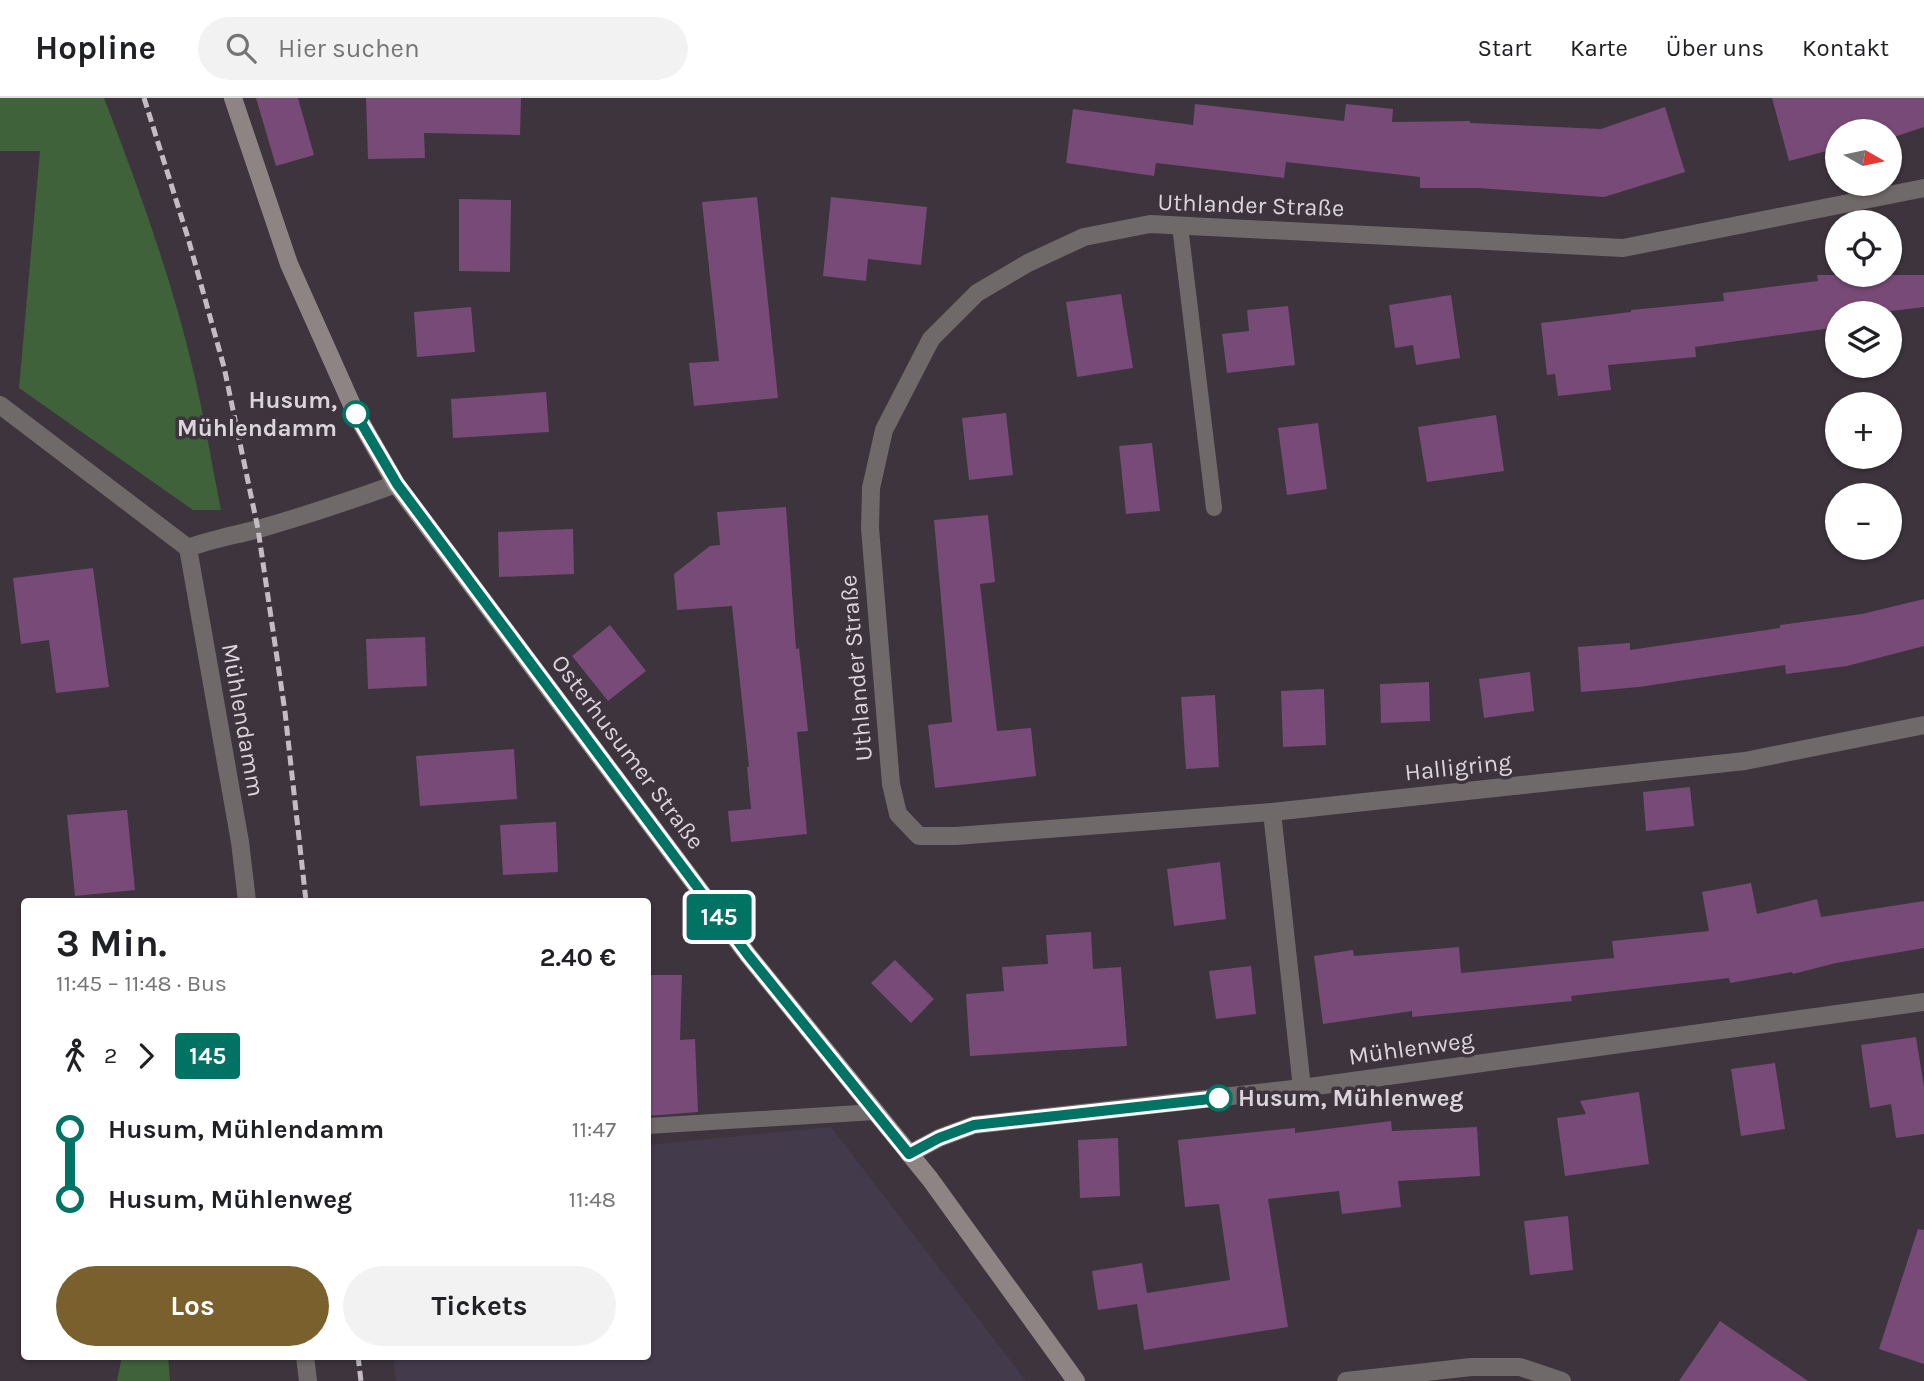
<!DOCTYPE html>
<html lang="de">
<head>
<meta charset="utf-8">
<style>
  body { margin:0; font-family:Karla,sans-serif; background:#f2f2f2; color:#202124; height:100vh; display:flex; flex-direction:column; font-size:26px; white-space:nowrap }
  * { box-sizing:border-box; margin:0 }
  p { font-size:23px; color:#757577 }
  .icon { flex:none; width:38px; height:38px; fill:none; stroke:currentColor; stroke-width:2; stroke-linecap:round; stroke-linejoin:round }
  .map { position:relative; flex:1; overflow:hidden }
  .drawer { position:absolute; left:21px; top:800px; width:630px; height:462px; display:flex; flex-direction:column; background:#fff; border-radius:7px; box-shadow:0 2px 5px #0004 }
  .drawer>* { flex:none }
  .badge { padding:0 14px; border-radius:5px; font-size:24px; line-height:46px }
  .needle { width:46px; rotate:99deg }
  .tools { position:absolute; left:1825px; top:21px; display:grid; gap:14px }
  .tools a { display:grid; place-items:center; width:77px; height:77px; border-radius:50%; background:#fff; box-shadow:0 2px 5px #0004; font-size:35px }
  .map>.badge { position:absolute; translate:-50% -50%; box-shadow:0 0 0 4px #fff }
  .legs { display:flex; align-items:center; gap:10px; height:77px; padding:0 35px; font-size:23px }
  .legs p { margin-inline-start:auto }
  .head { display:flex; align-items:center; justify-content:space-between; height:119px; padding:0 35px }
  h1 { font-size:38px; font-weight:700; line-height:52px }
  .button { display:flex; gap:14px; margin-top:auto; padding:14px 35px }
  .button a { flex:1; height:80px; border-radius:42px; background:#7a602c; color:#fff; font-size:28px; font-weight:700; line-height:80px; text-align:center }
  .button a+a { background:#f2f2f2; color:#202124 }
  ul { padding:0 35px; list-style:none }
  li { display:flex; align-items:center; gap:24px; height:70px; font-size:26px }
  li i { display:grid; place-items:center; width:10px; height:100%; margin:0 9px; background:currentColor }
  li i::after { content:''; width:18px; height:18px; margin:-9px; border:5px solid; border-radius:50%; background:#fff }
  li p { margin-inline-start:auto }
  li:first-child i { background:linear-gradient(#0000 50%,currentColor 0) }
  li:last-child i { background:linear-gradient(currentColor 50%,#0000 0) }
  header { display:flex; align-items:center; gap:42px; box-sizing:border-box; height:98px; padding:0 35px; background:#fff; border-bottom:2px solid #e0e0e0 }
  header strong { font-size:33px }
  nav { display:flex; gap:38px; margin-inline-start:auto; font-size:24px }
  .search { width:490px; height:63px; background:#f2f2f2; display:flex; align-items:center; gap:18px; box-sizing:border-box; padding:0 24px; border-radius:38px; color:#757577; font-size:26px }
  .map>svg:first-child { display:block }
  .industrial { fill:#433b4c }
  .green { fill:#3f623a }
  .building { fill:#784a77 }
  .lines { fill:none; stroke-linecap:round; stroke-linejoin:round }
  .lane { stroke:#706969; stroke-width:16 }
  .street { stroke:#706969; stroke-width:18 }
  .secondary { stroke:#8f8484; stroke-width:18 }
  .rail { stroke:#c3bdc3; stroke-width:5; stroke-dasharray:10 5; stroke-linecap:butt }
  .line-1-casing { stroke:#fff; stroke-width:16 }
  .line-1 { stroke:#007364; stroke-width:10 }
  .stop-1-dot { fill:#fff; stroke:#007364; stroke-width:3.5 }
  .labels { text-anchor:middle; dominant-baseline:central; stroke-width:7; stroke-linejoin:round; paint-order:stroke }
  .street-label { font-size:24px; fill:#dbd5db; stroke:#3d343d }
  .stop-label { font-size:24px; font-weight:bold; fill:#dbd5db; stroke:#3d343d; text-anchor:end }
</style>
</head>
<body>
<header>
<strong>Hopline</strong>
<div class="search"><svg class="icon" aria-label="search" viewBox="0 0 24 24"><circle cx="10" cy="10" r="6"/><path d="M15 15l6 6"/></svg>Hier suchen</div>
<nav><a>Start</a><a>Karte</a><a>Über uns</a><a>Kontakt</a></nav>
</header>
<div class="map">
<svg width="1924" height="1283" viewBox="0 0 1924 1283">
  <rect width="100%" height="100%" fill="#3d343d"/>
  <polygon class="industrial" points="831,1029 1026,1283 396,1283 393,1258 648,1258 648,1047"/>
  <g class="green">
    <path d="M0,0H104C139,91 173,184 195,280C205,324 212,368 221,412H193L19,290L40,53H0Z"/>
    <polygon points="122,1258 168,1258 170,1283 117,1283"/>
  </g>
  <g class="building">
    <polygon points="256,0 298,0 314,57 276,68"/>
    <polygon points="366,0 521,0 520,37 424,35 425,60 368,61"/>
    <polygon points="1772,0 1924,0 1924,29 1891,40 1890,33 1838,33 1838,50 1789,63"/>
    <polygon points="1195,6 1344,23 1346,6 1393,11 1392,24 1470,23 1470,25 1601,31 1665,9 1685,74 1604,99 1478,90 1420,90 1420,79 1286,64 1284,80 1156,65 1154,78 1066,65 1073,11 1193,27"/>
    <polygon points="757,99 778,300 694,308 689,265 719,263 702,104"/>
    <polygon points="831,99 927,109 921,167 868,161 866,183 823,178"/>
    <polygon points="459,101 511,102 510,174 459,173"/>
    <polygon points="1817,177 1924,177 1924,209 1875,215 1838,215 1838,229 1695,249 1696,259 1608,267 1611,292 1558,298 1555,276 1547,277 1541,225 1631,214 1631,212 1724,203 1723,195 1818,183"/>
    <polygon points="1121,196 1133,270 1077,279 1066,204"/>
    <polygon points="1451,197 1460,260 1416,267 1413,247 1395,250 1389,207"/>
    <polygon points="1288,208 1295,267 1227,275 1222,236 1249,233 1247,212"/>
    <polygon points="471,209 475,254 417,259 414,214"/>
    <polygon points="546,294 549,334 453,340 451,301"/>
    <polygon points="1006,315 1013,377 969,382 962,320"/>
    <polygon points="1496,317 1504,373 1427,384 1418,329"/>
    <polygon points="1318,325 1327,391 1287,397 1278,330"/>
    <polygon points="1152,345 1160,413 1126,416 1119,348"/>
    <polygon points="786,409 796,551 799,550 808,633 797,634 807,736 731,744 728,713 751,711 747,669 749,669 732,508 677,512 674,476 710,448 720,447 717,414"/>
    <polygon points="988,417 995,484 980,486 997,633 1031,630 1036,678 935,690 928,627 952,624 934,422"/>
    <polygon points="573,431 574,476 499,479 498,434"/>
    <polygon points="93,470 109,589 56,595 49,542 21,546 13,480"/>
    <polygon points="1924,501 1924,548 1847,568 1786,576 1785,567 1639,589 1581,594 1578,549 1630,545 1630,552 1780,530 1780,527 1862,516"/>
    <polygon points="610,527 646,573 608,603 572,558"/>
    <polygon points="425,539 427,588 368,591 366,541"/>
    <polygon points="1530,574 1534,613 1484,620 1479,581"/>
    <polygon points="1429,584 1430,623 1381,625 1380,586"/>
    <polygon points="1324,591 1326,647 1283,649 1281,593"/>
    <polygon points="1215,597 1219,669 1186,671 1181,599"/>
    <polygon points="514,651 517,701 420,708 416,658"/>
    <polygon points="1690,689 1694,728 1646,733 1643,694"/>
    <polygon points="127,712 135,792 75,798 67,717"/>
    <polygon points="556,724 558,774 503,777 500,727"/>
    <polygon points="1220,764 1226,821 1174,828 1167,771"/>
    <polygon points="1751,785 1757,816 1817,801 1821,819 1924,803 1924,850 1836,865 1793,876 1792,874 1730,885 1729,880 1571,898 1572,903 1412,919 1412,913 1323,926 1314,858 1353,852 1354,858 1459,849 1461,875 1614,860 1612,843 1709,833 1702,794"/>
    <polygon points="1091,834 1093,871 1121,869 1127,948 970,958 966,896 1004,893 1002,869 1048,866 1046,837"/>
    <polygon points="895,862 934,901 911,925 871,885"/>
    <polygon points="1251,868 1256,916 1216,921 1209,873"/>
    <polygon points="648,877 682,877 680,942 695,941 698,1014 648,1018"/>
    <polygon points="1916,939 1924,989 1924,1036 1896,1040 1891,1006 1870,1010 1861,947"/>
    <polygon points="1775,965 1785,1031 1741,1038 1731,971"/>
    <polygon points="1639,994 1649,1066 1565,1078 1557,1020 1586,1016 1580,1003"/>
    <polygon points="1391,1023 1392,1033 1477,1029 1480,1078 1398,1083 1401,1109 1342,1116 1339,1093 1268,1101 1288,1229 1144,1252 1137,1206 1098,1212 1092,1173 1142,1165 1147,1195 1230,1182 1219,1106 1185,1109 1178,1042 1295,1030 1295,1035"/>
    <polygon points="1118,1040 1120,1098 1080,1100 1078,1042"/>
    <polygon points="1568,1118 1573,1172 1530,1177 1524,1123"/>
    <polygon points="1918,1131 1924,1132 1924,1266 1879,1251"/>
    <polygon points="1720,1223 1808,1283 1679,1283"/>
  </g>
  <g class="lines">
    <g class="lane">
      <polyline points="1180,128 1214,410"/>
      <polyline points="648,1028 875,1014"/>
    </g>
    <g class="street">
      <polyline points="0,307 188,450 240,744 247,803"/>
      <path d="M188,450C212,441 237,437 262,430C307,417 352,402 396,386"/>
      <polyline points="1272,714 956,738 919,738 898,716 891,686 870,430 871,390 884,332 931,241 977,195 1028,165 1084,139 1150,126 1623,150 1924,90"/>
      <polyline points="1302,990 1272,714 1745,663 1924,627"/>
      <polyline points="909,1056 939,1040 974,1027 1302,990 1924,904"/>
      <polyline points="305,1258 308,1283"/>
      <polyline points="1346,1283 1471,1269 1520,1269 1562,1283"/>
    </g>
    <polyline class="secondary" points="233,0 289,166 356,316 396,386 748,857 930,1081 1076,1283"/>
    <g class="rail">
      <polyline points="144,0 188,140 224,269 258,431 285,614 306,803"/>
      <polyline points="358,1258 361,1283"/>
    </g>
  </g>
  <g class="lines">
    <g class="line-1-casing">
      <polyline id="line-1" points="356,316 397,386 748,857 909,1056 939,1040 974,1027 1219,1000"/>
    </g>
    <use href="#line-1" class="line-1"/>
  </g>
  <g class="stop-1-dot">
    <circle cx="356" cy="316" r="12"/>
    <circle cx="1219" cy="1000" r="12"/>
  </g>
  <g class="labels">
    <g class="street-label">
      <text transform="translate(1251 107) rotate(2)">Uthlander Straße</text>
      <text transform="translate(856 570) rotate(-95)">Uthlander Straße</text>
      <text transform="translate(243 622) rotate(80)">Mühlendamm</text>
      <text transform="translate(628 654) rotate(53)">Osterhusumer Straße</text>
      <text transform="translate(1458 669) rotate(-6)">Halligring</text>
      <text transform="translate(1411 950) rotate(-8)">Mühlenweg</text>
    </g>
    <g class="stop-label">
      <text x="337" y="302">Husum,<tspan x="337" dy="28">Mühlendamm</tspan></text>
      <text x="1238" y="1000" text-anchor="start">Husum, Mühlenweg</text>
    </g>
  </g>
</svg>
<div class="tools">
<a><svg class="needle" viewBox="-14 -14 28 28"><path d="M0-13l5 13h-10z" fill="#e53935"/><path d="M0 13l5-13h-10z" fill="#757577"/></svg></a>
<a><svg class="icon" aria-label="locate" viewBox="0 0 24 24"><circle cx="12" cy="12" r="6"/><path d="M12 2v4M12 18v4M2 12h4M18 12h4"/></svg></a>
<a><svg class="icon" aria-label="layers" viewBox="0 0 24 24"><path d="M12 4l9 5-9 5-9-5zM3 14l9 5 9-5"/></svg></a>
<a>+</a>
<a>−</a>
</div>
<b class="badge" style="left:719px;top:819px;background:#007364;color:#fff">145</b>
<section class="drawer">
<div class="head"><div><h1>3 Min.</h1><p>11:45 – 11:48 · Bus</p></div><b>2.40 €</b></div>
<div class="legs"><svg class="icon" aria-label="walk" viewBox="0 0 24 24"><circle cx="13" cy="4" r="2"/><path d="M13 8l-2 6 4 7M11 14l-3 7M7 12l3-4h3l4 4"/></svg>2<svg class="icon" aria-label="forward" viewBox="0 0 24 24"><path d="M9 5l7 7-7 7"/></svg><b class="badge" style="background:#007364;color:#fff">145</b></div>
<ul>
<li><i style="color:#007364"></i><b>Husum, Mühlendamm</b><p>11:47</p></li>
<li><i style="color:#007364"></i><b>Husum, Mühlenweg</b><p>11:48</p></li>
</ul>
<div class="button"><a>Los</a><a>Tickets</a></div>
</section>
</div>
</body>
</html>
